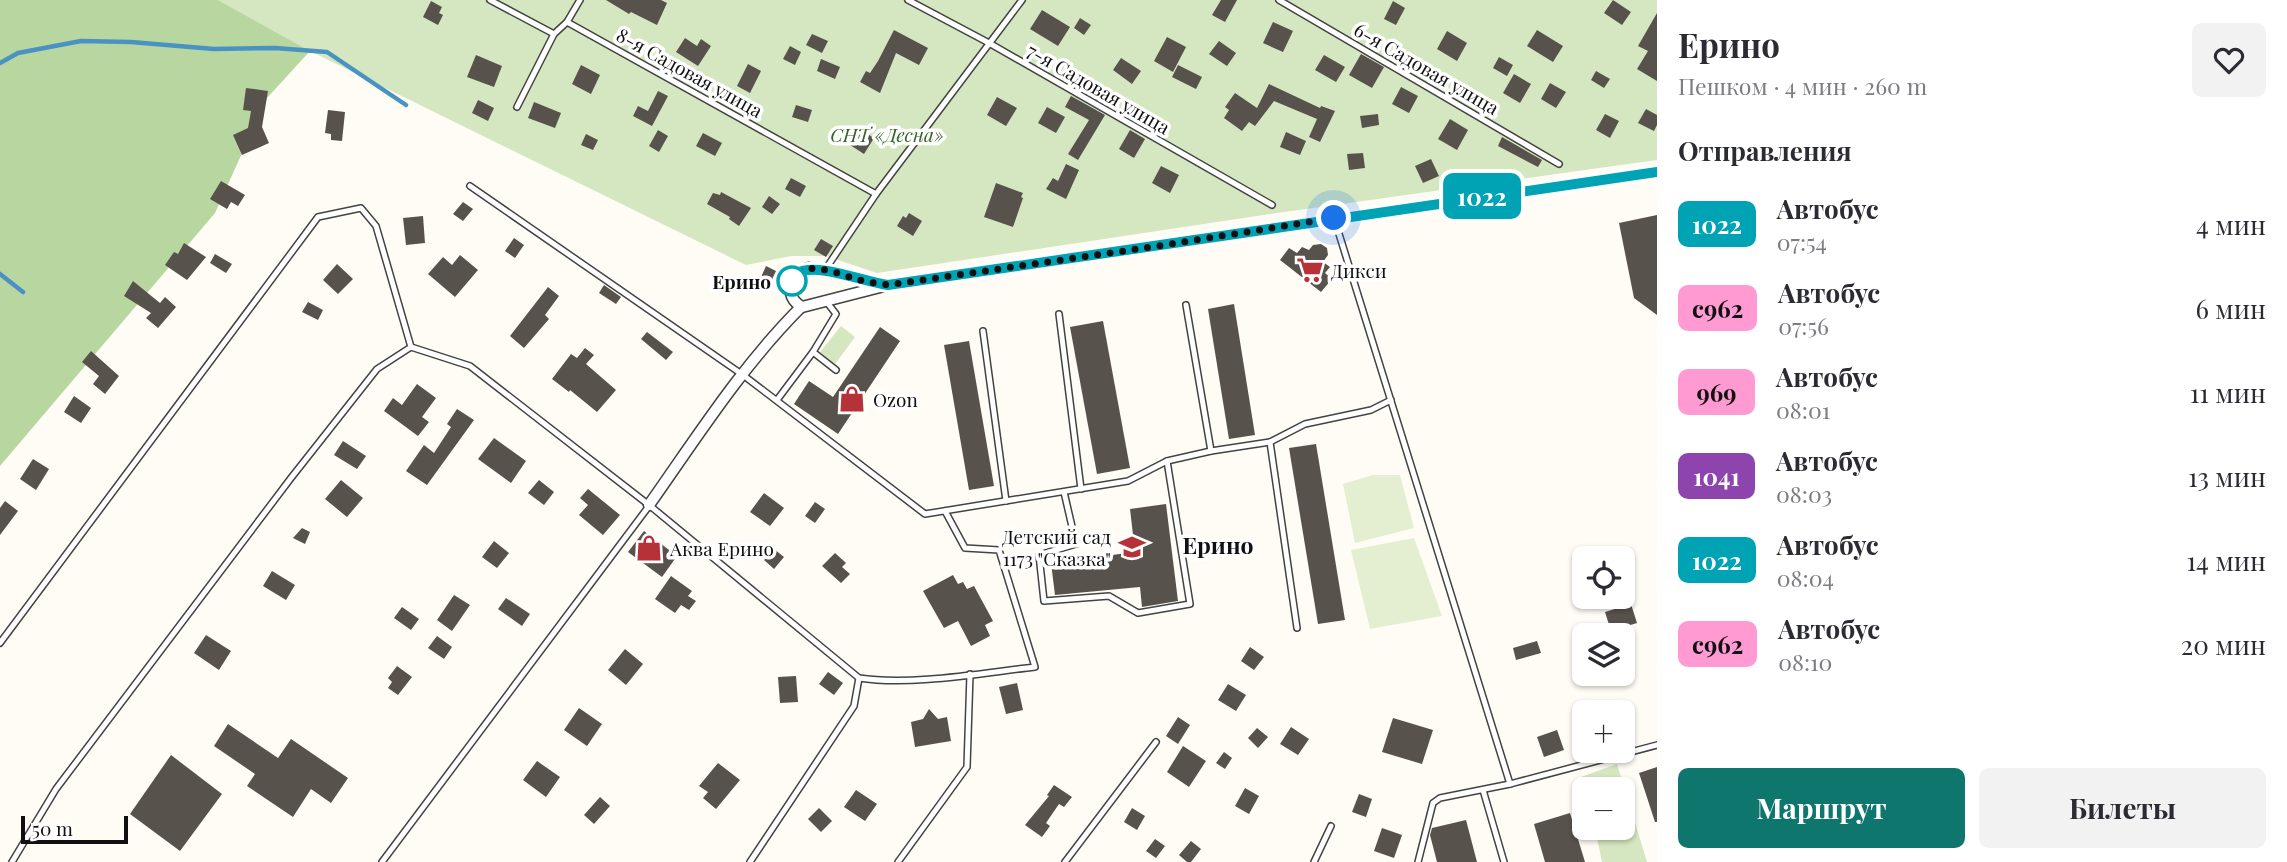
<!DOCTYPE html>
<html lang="ru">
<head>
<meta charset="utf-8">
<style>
  body { margin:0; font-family:"Playfair Display",serif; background:#f2f2f3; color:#2b2b33; height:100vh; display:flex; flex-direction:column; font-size:26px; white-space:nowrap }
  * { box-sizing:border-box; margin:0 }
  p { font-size:23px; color:#7c7c81 }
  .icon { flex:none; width:38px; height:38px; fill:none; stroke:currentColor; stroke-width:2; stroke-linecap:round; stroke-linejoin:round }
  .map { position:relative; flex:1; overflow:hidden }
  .side { display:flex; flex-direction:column; background:#fff; width:630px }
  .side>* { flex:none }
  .badge { padding:0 14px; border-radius:10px; font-size:24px; line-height:46px }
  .buttons { position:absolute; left:1572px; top:546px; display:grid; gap:14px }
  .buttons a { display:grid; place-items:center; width:63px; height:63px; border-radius:10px; background:#fff; box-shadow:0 2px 5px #0004; font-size:35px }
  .scale { position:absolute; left:21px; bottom:18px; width:107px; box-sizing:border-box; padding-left:7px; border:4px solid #101010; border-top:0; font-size:19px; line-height:24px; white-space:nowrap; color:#101010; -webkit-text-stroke:5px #fff; paint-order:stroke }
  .you { position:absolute; width:35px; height:35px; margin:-18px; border:5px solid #fff; border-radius:50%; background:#1a73e8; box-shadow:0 0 0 10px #1a73e833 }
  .map>.badge { position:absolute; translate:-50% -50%; box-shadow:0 0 0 4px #fff }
  h2 { padding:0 21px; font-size:26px; line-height:63px }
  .round { display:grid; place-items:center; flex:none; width:74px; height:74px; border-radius:10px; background:#f2f2f3 }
  .overview { display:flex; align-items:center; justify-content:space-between; height:119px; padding:0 21px }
  h1 { font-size:33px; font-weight:700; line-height:52px }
  .button { display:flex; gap:14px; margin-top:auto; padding:14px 21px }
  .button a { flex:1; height:80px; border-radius:10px; background:#0f766e; color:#fff; font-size:28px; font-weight:700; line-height:80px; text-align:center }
  .button a+a { background:#f2f2f3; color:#2b2b33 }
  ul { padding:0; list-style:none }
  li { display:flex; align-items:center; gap:21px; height:84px; padding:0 21px }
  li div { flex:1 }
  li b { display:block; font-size:26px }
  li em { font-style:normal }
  li .badge { min-width:77px; font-weight:700; text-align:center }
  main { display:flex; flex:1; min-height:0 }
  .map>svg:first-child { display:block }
  .green { fill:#d4e7c0 }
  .forest { fill:#b8d7a0 }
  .pitch { fill:#e4efd1 }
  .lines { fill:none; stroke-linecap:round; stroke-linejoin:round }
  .stream { stroke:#4992c3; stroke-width:4.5 }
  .building { fill:#58524d }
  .service-casing { stroke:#434343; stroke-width:8 }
  .minor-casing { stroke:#434343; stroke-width:13 }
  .service { stroke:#fff; stroke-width:5 }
  .minor { stroke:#fff; stroke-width:10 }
  .line-casing { stroke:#fff; stroke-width:16 }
  .line { stroke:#00a3b4; stroke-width:10 }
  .walk { stroke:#101010; stroke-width:7; stroke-dasharray:0 12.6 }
  .stop-dot { fill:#fff; stroke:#00a3b4; stroke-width:3.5 }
  .labels { text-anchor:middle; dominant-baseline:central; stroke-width:7; stroke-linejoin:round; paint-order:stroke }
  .street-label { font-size:19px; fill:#101010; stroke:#fff }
  .park-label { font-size:19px; font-style:italic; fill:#326425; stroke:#fff }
  .poi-label { font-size:19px; fill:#101010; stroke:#fff; text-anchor:start }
  .stop-label { font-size:19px; font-weight:bold; fill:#101010; stroke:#fff; text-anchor:end }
  .quarter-label { font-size:23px; font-weight:bold; fill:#101010; stroke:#fff }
</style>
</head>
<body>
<main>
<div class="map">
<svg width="1657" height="862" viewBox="0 0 1657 862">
  <rect width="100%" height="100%" fill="#fefcf5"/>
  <g class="green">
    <polygon points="218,0 1657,0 1657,160 1270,214 877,273 826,256 791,256 746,265 310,51"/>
    <polygon points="841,326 855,337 835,364 820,352"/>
    <polygon points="1617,764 1647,862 1602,862 1595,828 1622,828 1622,789 1585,789 1581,777"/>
  </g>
  <polygon class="forest" points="0,0 218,0 310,51 267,98 215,213 0,466"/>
  <g class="pitch">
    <polygon points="1373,475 1400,475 1414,528 1355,543 1343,484"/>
    <polygon points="1414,538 1442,616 1370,629 1351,550"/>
  </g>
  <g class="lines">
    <g class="stream">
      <polyline points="0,63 18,53 81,41 131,42 214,49 275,48 327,52 406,105"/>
      <polyline points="0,274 23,292"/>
    </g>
  </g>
  <g class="building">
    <polygon points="606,0 661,0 667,3 657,25 631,12 629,14"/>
    <polygon points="1221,0 1237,0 1225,22 1212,15"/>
    <polygon points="1613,0 1631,12 1622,25 1604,13"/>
    <polygon points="431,1 442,7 439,13 443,15 438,25 423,17"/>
    <polygon points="1393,1 1405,8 1396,25 1384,19"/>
    <polygon points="1042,10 1070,27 1058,46 1030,29"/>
    <polygon points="1657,13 1657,81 1637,69 1648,51 1638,46"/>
    <polygon points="1080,18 1091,25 1084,35 1074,28"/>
    <polygon points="1273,22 1293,31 1283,52 1263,43"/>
    <polygon points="894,30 928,48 919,65 896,53 880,93 860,82 866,71 870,73 878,61"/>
    <polygon points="1537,30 1563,46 1553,62 1527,46"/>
    <polygon points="1447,31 1467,43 1457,61 1437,49"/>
    <polygon points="812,34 828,41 822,53 806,45"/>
    <polygon points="1167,37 1186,47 1173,72 1154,61"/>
    <polygon points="685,38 697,46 701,39 711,46 698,66 676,52"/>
    <polygon points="1219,41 1236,53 1227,66 1209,54"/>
    <polygon points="790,46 801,52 795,65 783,59"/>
    <polygon points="1361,54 1384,67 1372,88 1349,75"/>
    <polygon points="476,55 502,66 494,87 467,77"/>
    <polygon points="1324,55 1345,67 1336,82 1315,70"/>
    <polygon points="1499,57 1513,65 1507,76 1493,68"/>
    <polygon points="1121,58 1141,71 1132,84 1113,70"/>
    <polygon points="821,59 840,67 835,79 817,71"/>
    <polygon points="748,64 761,71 750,93 737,86"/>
    <polygon points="581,65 600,75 591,94 572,84"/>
    <polygon points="1178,65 1202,77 1196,89 1172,77"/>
    <polygon points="1596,71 1610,79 1604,88 1591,80"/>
    <polygon points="1514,74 1531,84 1520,103 1503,93"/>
    <polygon points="1550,83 1566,92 1556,108 1541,99"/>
    <polygon points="1269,84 1320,108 1321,106 1335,111 1320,142 1309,137 1317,119 1274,101 1255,126 1249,122 1242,131 1224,118 1229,110 1225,107 1235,93 1257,108"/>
    <polygon points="1401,87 1418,96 1409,113 1392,104"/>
    <polygon points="246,88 268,91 262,127 269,143 242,155 233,135 248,128 251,111 243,110"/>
    <polygon points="658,91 668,96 652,126 633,116 638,106 648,111"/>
    <polygon points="1071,96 1105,115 1078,160 1068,154 1089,120 1065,107"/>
    <polygon points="997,97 1017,108 1006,126 987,115"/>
    <polygon points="478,100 494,108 488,121 472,113"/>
    <polygon points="534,102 561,113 555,128 528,118"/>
    <polygon points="796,105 812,110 808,122 792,117"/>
    <polygon points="1047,107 1065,117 1056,133 1038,123"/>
    <polygon points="1646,109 1657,115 1657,125 1654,131 1638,123"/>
    <polygon points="328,110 345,112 342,141 331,140 331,134 325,133"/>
    <polygon points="1378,114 1379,125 1362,128 1360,116"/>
    <polygon points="1605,114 1619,121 1610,138 1596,130"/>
    <polygon points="1450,119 1468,130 1457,150 1438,139"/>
    <polygon points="858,128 874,138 864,154 847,143"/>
    <polygon points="658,130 668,136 659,152 649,146"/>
    <polygon points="1130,130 1145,139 1134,158 1119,149"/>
    <polygon points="1286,132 1306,141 1300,155 1280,147"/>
    <polygon points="703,133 722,143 715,156 696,146"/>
    <polygon points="586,134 598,140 593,150 581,145"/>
    <polygon points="1502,137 1542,160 1538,167 1498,146"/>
    <polygon points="1363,153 1365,168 1349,170 1347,154"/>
    <polygon points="1431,159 1439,176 1423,183 1415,166"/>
    <polygon points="1066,164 1079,170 1066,199 1046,189 1053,178 1058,181"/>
    <polygon points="1161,166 1179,175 1170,193 1152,183"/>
    <polygon points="791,178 806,186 800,197 785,189"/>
    <polygon points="221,181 245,195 238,206 231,202 227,209 210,199"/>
    <polygon points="996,183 1023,193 1021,197 1023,198 1013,227 984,217"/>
    <polygon points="721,192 751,208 739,226 729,219 730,217 707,204 713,193 720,195"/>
    <polygon points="769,196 780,204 772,214 762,207"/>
    <polygon points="463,202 473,209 463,221 453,214"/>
    <polygon points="909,213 922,221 913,236 897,226 903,216 906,218"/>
    <polygon points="1657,215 1657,315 1634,298 1619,223"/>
    <polygon points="423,216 425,243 406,245 403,218"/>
    <polygon points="514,238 524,245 515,258 505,251"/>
    <polygon points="821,239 833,246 826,257 814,250"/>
    <polygon points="184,243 206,257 187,280 165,265 174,252 178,254"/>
    <polygon points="1321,244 1327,248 1328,255 1323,262 1330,267 1325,273 1332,279 1321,292 1280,260 1289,248 1297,253 1302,247 1309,250 1313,245"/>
    <polygon points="215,254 232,264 226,273 210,263"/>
    <polygon points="460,255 478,270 455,297 428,274 443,257 452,265"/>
    <polygon points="337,264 353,279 338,294 323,280"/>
    <polygon points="766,266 776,271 768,288 758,284"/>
    <polygon points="133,281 160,303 165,297 176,307 158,328 146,318 151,313 124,296"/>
    <polygon points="604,285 621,297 616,304 599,293"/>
    <polygon points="548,287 559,296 545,315 549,319 524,348 510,336"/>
    <polygon points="308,302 323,310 318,320 302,312"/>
    <polygon points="1234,304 1255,435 1229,439 1208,309"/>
    <polygon points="1103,321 1130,468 1097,474 1070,327"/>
    <polygon points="880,327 900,341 838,434 794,404 809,381 833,397"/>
    <polygon points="647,332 673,352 666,360 641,339"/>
    <polygon points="969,341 994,486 969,490 944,345"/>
    <polygon points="585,348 594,355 586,364 616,390 597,412 570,390 569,392 552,379 571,354 577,358"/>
    <polygon points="91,351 119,376 105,394 93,384 99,376 82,362"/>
    <polygon points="417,384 436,398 422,417 429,422 418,436 384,411 393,398 402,405"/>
    <polygon points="74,396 91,408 81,423 64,412"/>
    <polygon points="457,409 474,420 427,485 406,471 424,445 434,453 451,427 447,424"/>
    <polygon points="494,438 526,461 511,483 478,459"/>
    <polygon points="343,441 366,456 357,469 334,455"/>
    <polygon points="1316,444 1345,620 1318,624 1289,448"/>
    <polygon points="33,459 49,469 36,490 20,479"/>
    <polygon points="341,480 363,498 347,517 325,499"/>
    <polygon points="539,480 554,492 544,505 528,493"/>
    <polygon points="588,489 620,515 603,535 579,515 588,505 580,498"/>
    <polygon points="764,493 784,508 770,526 750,512"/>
    <polygon points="5,501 18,511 0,535 0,508"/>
    <polygon points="815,502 825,509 815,523 805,516"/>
    <polygon points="1166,504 1178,601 1142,607 1140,587 1055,595 1051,563 1135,552 1130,509"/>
    <polygon points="302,528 310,532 305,544 293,538"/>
    <polygon points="644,531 677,556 662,577 628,552"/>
    <polygon points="494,541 509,553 497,568 482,557"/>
    <polygon points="774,549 784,557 774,569 764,560"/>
    <polygon points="835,553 846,563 842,567 850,574 841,583 822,566"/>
    <polygon points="272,571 295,585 286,600 263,586"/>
    <polygon points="953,575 958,584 963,582 967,589 974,586 993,621 985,625 990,636 971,646 958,621 944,628 923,591"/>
    <polygon points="671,576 692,591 688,596 696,601 689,610 681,605 675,613 655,599"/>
    <polygon points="454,595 470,605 452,631 437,620"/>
    <polygon points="506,598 530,614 522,626 498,609"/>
    <polygon points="1631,604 1637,623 1611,631 1605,612"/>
    <polygon points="402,607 419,619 411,630 394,618"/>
    <polygon points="206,635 231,651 219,670 194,653"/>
    <polygon points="437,636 452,647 444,659 428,648"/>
    <polygon points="1537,641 1541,653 1516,660 1513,648"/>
    <polygon points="1250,647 1264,657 1254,670 1241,661"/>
    <polygon points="625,649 643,664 626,685 608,670"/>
    <polygon points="397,666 412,677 398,695 388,688 392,682 388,678"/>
    <polygon points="828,672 843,683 834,695 819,684"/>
    <polygon points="796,676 798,702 780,703 778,677"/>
    <polygon points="1017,683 1023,710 1006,714 999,687"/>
    <polygon points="1228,684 1246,695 1236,711 1218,700"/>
    <polygon points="579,708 602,724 587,746 564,730"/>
    <polygon points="929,709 938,719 947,717 951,741 915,747 911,722 923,719"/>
    <polygon points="1178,717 1190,725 1178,744 1166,736"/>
    <polygon points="1393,718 1433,730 1422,764 1382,752"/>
    <polygon points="228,724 278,758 291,739 348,778 331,803 311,789 293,817 247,786 255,774 214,746"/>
    <polygon points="1291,727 1309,739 1298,755 1280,744"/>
    <polygon points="1257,728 1268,737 1258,748 1248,738"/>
    <polygon points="1557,730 1564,750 1544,757 1537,737"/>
    <polygon points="1183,746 1206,761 1189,787 1167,772"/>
    <polygon points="1224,752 1232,758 1225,769 1216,763"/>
    <polygon points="171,755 222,794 180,851 130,814"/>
    <polygon points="537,761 560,777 546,797 523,780"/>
    <polygon points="718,763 740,780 716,809 703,798 708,792 699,786"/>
    <polygon points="1657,767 1657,822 1655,822 1639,773"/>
    <polygon points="1054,785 1072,797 1064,807 1059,804 1046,823 1050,826 1042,837 1025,825 1049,796 1047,795"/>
    <polygon points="1245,788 1259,796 1249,814 1235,806"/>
    <polygon points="856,790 877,804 865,821 844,807"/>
    <polygon points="1359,794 1372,799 1366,817 1352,812"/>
    <polygon points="600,797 610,806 594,824 584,815"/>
    <polygon points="819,808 832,821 821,832 808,819"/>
    <polygon points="1132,808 1145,816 1137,830 1124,822"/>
    <polygon points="1570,813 1585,862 1545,862 1534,824"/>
    <polygon points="1466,820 1477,862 1437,862 1430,835 1432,828"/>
    <polygon points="1382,828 1402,835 1394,858 1374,851"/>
    <polygon points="1155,839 1165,846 1156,858 1146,851"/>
    <polygon points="1191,841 1201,849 1191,862 1187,862 1179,855"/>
  </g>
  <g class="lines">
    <g class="service-casing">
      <g id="service">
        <polyline points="490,0 554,34 567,22 876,194"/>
        <polyline points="908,0 989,43 1272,205"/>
        <polyline points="1279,0 1559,164"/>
        <polyline points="567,22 580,0"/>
        <polyline points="517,107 554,34"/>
        <polyline points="470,186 743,375 925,514 1128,481 1167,461 1211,451 1270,442 1305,424 1371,410 1391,400"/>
        <polyline points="1335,221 1510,784 1657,745"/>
        <polyline points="825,270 876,194 1022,0"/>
        <polyline points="826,301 836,314 813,352 836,370"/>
        <polyline points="1186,305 1211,451"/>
        <polyline points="1059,314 1081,489"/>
        <polyline points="983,331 1006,501"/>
        <polyline points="777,400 813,352"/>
        <polyline points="1270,442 1297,628"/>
        <polyline points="1064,492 1076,544 1039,555 1044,601 1109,596 1138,613 1190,604 1167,461"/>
        <path d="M0,643L318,217L361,208L376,226L411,347L470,366L649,505L859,678C911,686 982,673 1035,667L999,550L965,548L945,511"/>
        <polyline points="1483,790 1504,862"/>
        <polyline points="12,862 56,789 291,478 377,369 411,347"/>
        <polyline points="382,862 649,506"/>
        <polyline points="750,862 854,706 859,678"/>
        <polyline points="898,862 967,767 970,674"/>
        <polyline points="1065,862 1156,742"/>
        <polyline points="1314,862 1331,826"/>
        <polyline points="1418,862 1433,803 1440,798 1510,784"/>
      </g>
    </g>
    <g class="minor-casing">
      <g id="minor">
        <path d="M888,285L809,268C789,274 783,296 802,307L888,285L1657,172"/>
        <path d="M649,505C697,437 742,366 801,307"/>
      </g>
    </g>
    <use href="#service" class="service"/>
    <use href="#minor" class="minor"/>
  </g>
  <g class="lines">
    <g class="line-casing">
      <path id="line" d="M792,282L797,273C817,262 864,282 888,285L1657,172"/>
    </g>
    <use href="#line" class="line"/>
    <path class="walk" d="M792,281C802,256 840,275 860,280C869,283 879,283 888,285L1165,245L1334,218"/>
  </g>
  <defs>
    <g id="supermarket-bare" transform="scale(2.1)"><path d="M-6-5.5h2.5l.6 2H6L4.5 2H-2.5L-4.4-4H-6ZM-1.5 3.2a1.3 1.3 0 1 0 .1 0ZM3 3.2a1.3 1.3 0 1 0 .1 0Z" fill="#b73238" stroke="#fff" stroke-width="2.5" paint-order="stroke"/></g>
    <g id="shop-bare" transform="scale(2.1)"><path d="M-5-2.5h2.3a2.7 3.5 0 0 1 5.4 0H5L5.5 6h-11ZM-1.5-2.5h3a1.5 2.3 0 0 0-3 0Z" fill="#b73238" stroke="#fff" stroke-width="2.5" paint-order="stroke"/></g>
    <g id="school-bare" transform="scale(2.1)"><path d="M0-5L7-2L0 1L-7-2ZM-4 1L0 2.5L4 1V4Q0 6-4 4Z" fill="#b73238" stroke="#fff" stroke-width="2.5" paint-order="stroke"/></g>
  </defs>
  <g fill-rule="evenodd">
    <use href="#supermarket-bare" x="1310" y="270"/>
    <use href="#shop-bare" x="852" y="399"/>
    <use href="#school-bare" x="1132" y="547"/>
    <use href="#shop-bare" x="649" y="548"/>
  </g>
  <circle class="stop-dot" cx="792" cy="281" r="14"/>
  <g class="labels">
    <g class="street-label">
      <text transform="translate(1427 68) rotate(30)">6-я Садовая улица</text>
      <text transform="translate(690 72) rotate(29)">8-я Садовая улица</text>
      <text transform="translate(1099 88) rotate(30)">7-я Садовая улица</text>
    </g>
    <g class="park-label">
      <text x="887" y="134">СНТ «Десна»</text>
    </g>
    <g class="poi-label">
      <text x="1331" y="270">Дикси</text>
      <text x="873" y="399">Ozon</text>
      <text x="1111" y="536" text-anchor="end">Детский сад<tspan x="1111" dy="22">1173 "Сказка"</tspan></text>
      <text x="670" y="548">Аква Ерино</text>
    </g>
    <g class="stop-label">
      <text x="771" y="281">Ерино</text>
    </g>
    <g class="quarter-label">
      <text x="1218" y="544">Ерино</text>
    </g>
  </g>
</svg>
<div class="buttons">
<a><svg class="icon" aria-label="locate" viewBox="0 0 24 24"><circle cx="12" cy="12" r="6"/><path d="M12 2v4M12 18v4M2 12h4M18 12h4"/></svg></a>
<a><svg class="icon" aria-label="layers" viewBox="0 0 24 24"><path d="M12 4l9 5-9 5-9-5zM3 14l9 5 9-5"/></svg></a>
<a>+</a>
<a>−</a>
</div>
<div class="scale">50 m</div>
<div class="you" style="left:1334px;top:218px"></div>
<b class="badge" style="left:1482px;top:196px;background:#00a3b4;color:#fff">1022</b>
</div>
<section class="side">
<div class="overview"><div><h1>Ерино</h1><p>Пешком · 4 мин · 260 m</p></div><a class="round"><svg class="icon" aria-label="heart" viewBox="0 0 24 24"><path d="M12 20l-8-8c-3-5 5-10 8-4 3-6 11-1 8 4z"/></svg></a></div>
<h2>Отправления</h2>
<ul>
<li><span class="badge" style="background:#00a3b4;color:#fff">1022</span><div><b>Автобус</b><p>07:54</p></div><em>4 мин</em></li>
<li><span class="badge" style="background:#ff9ad2;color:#111">с962</span><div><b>Автобус</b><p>07:56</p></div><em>6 мин</em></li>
<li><span class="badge" style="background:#ff9ad2;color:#111">969</span><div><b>Автобус</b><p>08:01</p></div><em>11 мин</em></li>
<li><span class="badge" style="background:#8e44ad;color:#fff">1041</span><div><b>Автобус</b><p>08:03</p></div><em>13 мин</em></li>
<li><span class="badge" style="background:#00a3b4;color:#fff">1022</span><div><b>Автобус</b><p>08:04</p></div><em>14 мин</em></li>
<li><span class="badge" style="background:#ff9ad2;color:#111">с962</span><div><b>Автобус</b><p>08:10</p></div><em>20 мин</em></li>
</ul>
<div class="button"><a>Маршрут</a><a>Билеты</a></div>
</section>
</main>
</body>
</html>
